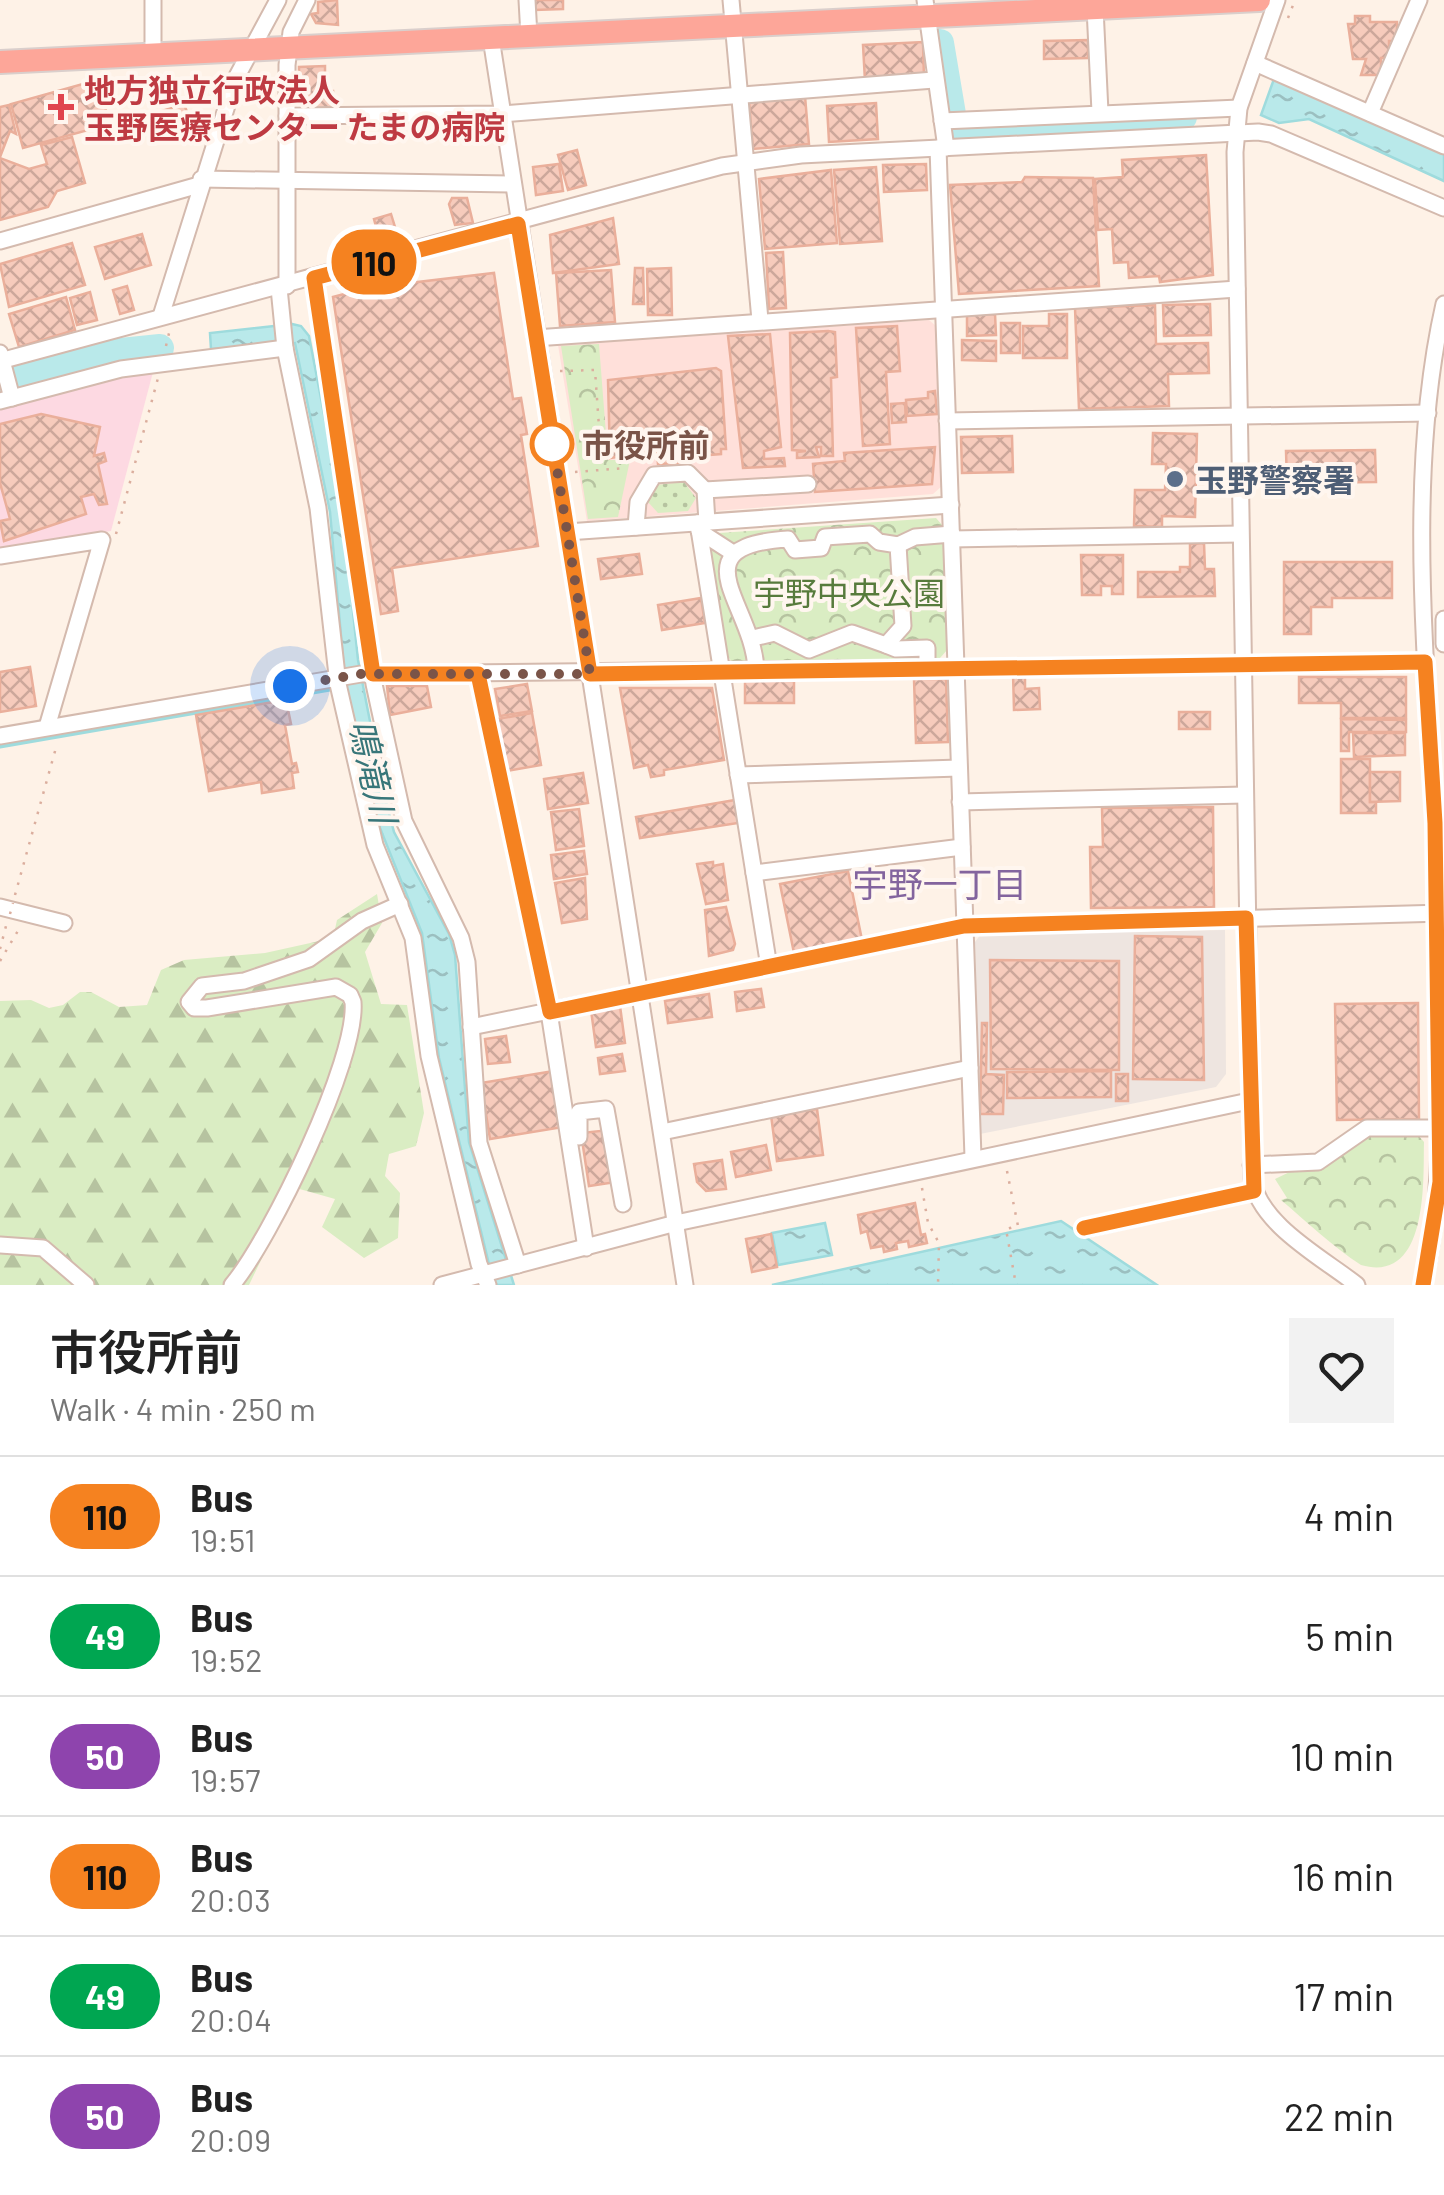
<!DOCTYPE html>
<html lang="en">
<head>
<meta charset="utf-8">
<style>
  body { margin:0; font-family:Barlow,"Noto Sans JP",sans-serif; background:#f2f2f2; color:#222; height:100vh; display:flex; flex-direction:column; font-size:38px; white-space:nowrap }
  * { box-sizing:border-box; margin:0 }
  p { font-size:32px; color:#767676 }
  .icon { flex:none; width:55px; height:55px; fill:none; stroke:currentColor; stroke-width:2; stroke-linecap:round; stroke-linejoin:round }
  .map { position:relative; height:1285px; overflow:hidden }
  .panel { display:flex; flex-direction:column; background:#fff; flex:1 }
  .panel>* { flex:none }
  .badge { padding:0 20px; border-radius:32px; font-size:35px; line-height:65px }
  .you { position:absolute; width:50px; height:50px; margin:-25px; border:8px solid #fff; border-radius:50%; background:#1a73e8; box-shadow:0 0 0 15px #1a73e833 }
  .map>.badge { position:absolute; translate:-50% -50%; box-shadow:0 0 0 5px #fff }
  .round { display:grid; place-items:center; flex:none; width:105px; height:105px; border-radius:0px; background:#f2f2f2 }
  .summary { display:flex; align-items:center; justify-content:space-between; height:170px; padding:0 50px }
  h1 { font-size:48px; font-weight:600; line-height:75px }
  ul { padding:0; list-style:none }
  li { display:flex; align-items:center; gap:30px; height:120px; padding:0 50px; border-top:2px solid #e0e0e0 }
  li div { flex:1 }
  li b { display:block; font-size:38px }
  li em { font-style:normal }
  li .badge { min-width:110px; font-weight:700; text-align:center }
  .map>svg:first-child { display:block }
  .commercial { fill:#ffe0da }
  .industrial { fill:#eee5e0 }
  .medical { fill:#fdd9e2 }
  .forest { fill:url(#forest-firs) }
  .park { fill:url(#park-crowns) }
  .garden { fill:url(#garden-dots) }
  .water { fill:url(#water-ripples); stroke:#9edbdd; stroke-width:2.5 }
  .lines { fill:none; stroke-linecap:round; stroke-linejoin:round }
  .stream { stroke:#9edbdd; stroke-width:5 }
  .river { stroke:#b9e9ea; stroke-width:28 }
  .building { fill:url(#building-cross-hatch); stroke:#eaaf9b; stroke-width:2.5 }
  .minor-casing { stroke:#d4baae; stroke-width:19 }
  .highway-casing { stroke:#dacfcc; stroke-width:26 }
  .path { stroke:#dbae9e; stroke-width:2.5; stroke-dasharray:2.5 8; stroke-linecap:butt }
  .minor { stroke:#fff; stroke-width:15 }
  .highway { stroke:#fda699; stroke-width:22 }
  .path-bridge { stroke:#dbae9e; stroke-width:2.5; stroke-dasharray:2.5 8; stroke-linecap:butt }
  .line-casing { stroke:#fff; stroke-width:22 }
  .line { stroke:#f58220; stroke-width:15 }
  .walk { stroke:#7a5448; stroke-width:10; stroke-dasharray:0 18 }
  .health-dot { fill:#e0444e; stroke:#fff6ef; stroke-width:4 }
  .stop-dot { fill:#fff; stroke:#f58220; stroke-width:5 }
  .service-dot { fill:#5c6f8a; stroke:#fff6ef; stroke-width:4 }
  .labels { text-anchor:middle; dominant-baseline:central; stroke-width:8; stroke-linejoin:round; paint-order:stroke }
  .health-label { font-size:32px; font-weight:bold; fill:#be3a42; stroke:#fff6ef; text-anchor:start }
  .stop-label { font-size:32px; font-weight:bold; fill:#7a5448; stroke:#fff6ef; text-anchor:start }
  .service-label { font-size:32px; font-weight:bold; fill:#4e5e75; stroke:#fff6ef; text-anchor:start }
  .park-label { font-size:32px; fill:#577b3c; stroke:#fff6ef }
  .water-label { font-size:35px; font-style:italic; fill:#387679; stroke:#fff6ef }
  .neighbourhood-label { font-size:35px; fill:#83649e; stroke:#fff6ef }
</style>
</head>
<body>
<div class="map">
<svg width="1444" height="1285" viewBox="0 0 1444 1285">
  <defs>
    <pattern id="forest-firs" width="22" height="20" patternUnits="userSpaceOnUse" patternTransform="scale(2.5)"><rect width="22" height="20" fill="#daedc3"/><path d="M5 1l3.5 6h-7zM16 11l3.5 6h-7z" fill="#b6c3a0"/></pattern>
    <pattern id="park-crowns" width="20" height="18" patternUnits="userSpaceOnUse" patternTransform="scale(2.5)"><rect width="20" height="18" fill="#daedc3"/><path d="M2 6a3 3 0 1 1 6 0M12 15a3 3 0 1 1 6 0" fill="none" stroke="#b6c3a0"/></pattern>
    <pattern id="garden-dots" width="8" height="8" patternUnits="userSpaceOnUse" patternTransform="scale(2.5)"><rect width="8" height="8" fill="#daedc3"/><path d="M2 2h.1M6 6h.1" fill="none" stroke="#b6c3a0" stroke-width="1.8" stroke-linecap="round"/></pattern>
    <pattern id="water-ripples" width="26" height="14" patternUnits="userSpaceOnUse" patternTransform="scale(2.5)"><rect width="26" height="14" fill="#b9e9ea"/><path d="M2 4q2-2 4 0t4 0M15 11q2-2 4 0t4 0" fill="none" stroke="#9bbfc0"/></pattern>
    <pattern id="building-cross-hatch" width="8" height="8" patternUnits="userSpaceOnUse" patternTransform="scale(2.5)"><rect width="8" height="8" fill="#f6cbbc"/><path d="M0 0l8 8M0 8l8-8" fill="none" stroke="#cca79b"/></pattern>
  </defs>
  <rect width="100%" height="100%" fill="#fef2e7"/>
  <polygon class="commercial" points="929,320 936,326 942,486 933,494 587,521 558,345"/>
  <polygon class="industrial" points="1225,930 1226,1074 1216,1087 980,1134 975,942 981,934"/>
  <polygon class="medical" points="153,372 111,531 0,550 0,408 119,376"/>
  <polygon class="forest" points="377,894 382,923 365,952 381,1004 407,1005 424,1113 416,1146 389,1154 385,1176 400,1193 398,1238 364,1258 322,1227 335,1199 296,1188 249,1285 0,1285 0,1001 31,1000 49,1008 63,1005 80,992 91,992 119,1007 147,1005 161,970 184,960 265,953 333,938 337,920"/>
  <g class="park">
    <polygon points="599,344 608,460 630,460 618,517 588,519 561,346"/>
    <polygon points="936,518 943,526 948,649 940,658 732,662 727,655 710,549 719,533"/>
    <path d="M1369,1134L1418,1135L1424,1142C1423,1175 1430,1285 1361,1265C1333,1247 1307,1222 1281,1200L1287,1198L1275,1179Z"/>
  </g>
  <polygon class="garden" points="684,482 696,498 688,511 658,513 648,502 656,485"/>
  <g class="water">
    <polygon points="1274,79 1444,153 1444,181 1309,119 1279,123 1261,115"/>
    <polygon points="292,324 301,326 309,336 343,513 358,660 385,798 394,832 449,934 455,955 469,1142 514,1285 494,1285 439,1058 422,933 376,818 346,692 330,512 295,343 211,349 210,333"/>
    <polygon points="1061,1221 1157,1285 772,1285"/>
    <polygon points="825,1223 832,1255 778,1265 772,1233"/>
  </g>
  <g class="lines">
    <polyline class="stream" points="0,746 330,689"/>
    <g class="river">
      <polyline points="940,43 955,132 1183,117"/>
      <polyline points="0,384 121,352 160,348"/>
    </g>
  </g>
  <g class="building">
    <polygon points="337,0 338,25 316,23 311,14 318,13 318,2"/>
    <polygon points="535,0 563,0 563,9 535,10"/>
    <polygon points="1355,16 1370,16 1370,22 1397,22 1397,41 1389,41 1389,58 1381,58 1381,75 1361,75 1366,59 1353,59 1348,24 1355,24"/>
    <polygon points="1088,40 1088,58 1044,59 1044,41"/>
    <polygon points="923,42 924,79 865,81 863,45"/>
    <polygon points="325,66 325,91 333,91 333,111 305,111 305,96 299,96 299,67"/>
    <polygon points="97,80 110,124 23,148 11,104"/>
    <polygon points="805,96 809,144 753,149 749,101"/>
    <polygon points="876,103 878,139 829,142 827,106"/>
    <polygon points="184,104 191,123 156,134 149,115"/>
    <polygon points="9,105 16,134 10,131 0,157 0,107"/>
    <polygon points="72,137 85,183 57,191 48,207 0,220 0,158 29,169 47,164 41,145"/>
    <polygon points="577,150 586,185 568,190 558,155"/>
    <polygon points="1206,155 1213,275 1160,282 1159,276 1129,278 1128,262 1114,263 1112,229 1098,230 1095,179 1123,177 1122,160"/>
    <polygon points="559,164 563,191 536,195 533,167"/>
    <polygon points="926,164 927,190 884,192 883,165"/>
    <polygon points="876,167 882,241 840,244 834,170"/>
    <polygon points="831,170 837,243 765,249 759,179"/>
    <polygon points="1025,177 1093,178 1099,286 959,294 950,185 1022,182"/>
    <polygon points="452,198 467,198 473,223 455,225 449,204"/>
    <polygon points="391,214 399,240 381,245 374,219"/>
    <polygon points="613,218 619,264 553,273 550,235"/>
    <polygon points="142,234 151,265 105,279 95,247"/>
    <polygon points="72,243 85,285 9,307 0,264"/>
    <polygon points="783,252 786,308 769,309 766,253"/>
    <polygon points="635,268 643,268 644,304 633,304"/>
    <polygon points="671,268 672,315 648,315 647,269"/>
    <polygon points="611,270 615,322 560,326 556,273"/>
    <polygon points="494,273 513,399 521,398 527,434 521,435 538,546 392,568 398,611 381,614 333,297 367,288"/>
    <polygon points="127,286 134,310 120,314 113,290"/>
    <polygon points="90,292 97,320 77,325 70,298"/>
    <polygon points="66,297 75,330 19,347 9,314"/>
    <polygon points="1210,304 1211,335 1164,336 1163,305"/>
    <polygon points="1155,305 1156,344 1208,343 1209,373 1168,374 1169,406 1079,409 1075,308"/>
    <polygon points="995,314 996,335 967,336 967,315"/>
    <polygon points="1049,314 1067,314 1067,358 1023,358 1023,326 1049,326"/>
    <rect x="1001" y="323" width="19" height="30"/>
    <polygon points="897,326 900,371 886,372 890,444 863,446 856,328"/>
    <polygon points="828,331 835,332 837,377 831,378 833,456 821,456 821,447 816,447 819,457 797,458 797,452 806,451 792,450 790,333"/>
    <polygon points="770,334 781,447 764,451 764,459 784,458 785,466 743,468 728,336"/>
    <polygon points="962,340 996,341 996,361 962,360"/>
    <polygon points="716,368 721,371 726,449 721,449 721,454 698,456 698,449 681,450 682,463 658,464 657,451 610,458 608,380"/>
    <polygon points="935,391 937,414 907,416 906,400 928,398 928,392"/>
    <polygon points="905,403 906,422 892,423 891,404"/>
    <polygon points="41,414 100,427 94,456 104,453 106,461 98,464 107,504 99,505 94,494 81,497 86,514 4,541 0,521 10,519 0,483 0,424"/>
    <polygon points="1153,433 1197,434 1195,517 1162,516 1162,527 1134,526 1135,490 1165,490 1166,464 1152,464"/>
    <polygon points="1012,436 1013,472 962,473 961,437"/>
    <polygon points="935,447 932,484 815,492 813,464 845,461 844,453"/>
    <polygon points="1375,450 1376,482 1287,483 1286,451"/>
    <polygon points="1204,543 1205,569 1214,569 1215,596 1138,597 1138,572 1180,572 1180,567 1190,567 1190,544"/>
    <polygon points="639,554 642,574 601,579 598,559"/>
    <polygon points="1081,555 1123,555 1123,594 1112,594 1112,586 1101,586 1101,595 1082,595"/>
    <polygon points="1284,562 1392,562 1392,598 1332,598 1332,607 1311,607 1311,634 1284,634"/>
    <polygon points="701,598 705,623 662,630 658,605"/>
    <polygon points="30,667 36,706 0,712 0,672"/>
    <polygon points="1013,673 1025,673 1025,689 1039,688 1040,709 1014,710"/>
    <polygon points="1299,677 1406,677 1406,718 1341,718 1341,703 1299,703"/>
    <polygon points="914,679 946,679 948,742 916,743"/>
    <rect x="745" y="681" width="49" height="22"/>
    <polygon points="527,684 532,711 500,716 495,689"/>
    <polygon points="387,686 427,686 431,707 390,715"/>
    <polygon points="620,688 712,688 724,760 664,770 664,775 651,777 648,765 634,768"/>
    <polygon points="286,700 291,724 285,725 292,764 296,763 298,772 292,773 294,788 262,793 261,782 209,791 196,715"/>
    <rect x="1179" y="712" width="31" height="17"/>
    <polygon points="532,713 541,765 506,771 497,719"/>
    <polygon points="1341,719 1406,720 1406,732 1349,732 1349,751 1341,751"/>
    <polygon points="1353,733 1405,733 1405,755 1354,757"/>
    <polygon points="1341,759 1370,759 1370,802 1376,802 1376,813 1341,813"/>
    <polygon points="1370,772 1400,772 1400,801 1370,802"/>
    <polygon points="583,773 588,803 548,809 544,779"/>
    <polygon points="735,800 738,823 640,838 636,817"/>
    <polygon points="1213,807 1214,907 1091,908 1090,847 1103,847 1102,808"/>
    <polygon points="579,809 584,846 556,850 551,812"/>
    <polygon points="584,851 587,874 554,879 551,855"/>
    <polygon points="713,862 713,866 723,864 728,900 706,904 697,864"/>
    <polygon points="848,871 862,940 794,953 780,884"/>
    <polygon points="585,878 587,919 562,923 555,883"/>
    <polygon points="726,907 735,944 733,950 709,956 705,910"/>
    <polygon points="1135,936 1202,937 1204,1080 1133,1079"/>
    <polygon points="990,960 1119,961 1119,1070 991,1069"/>
    <polygon points="761,989 764,1007 737,1011 735,992"/>
    <polygon points="709,994 712,1017 668,1023 665,1001"/>
    <polygon points="1418,1003 1419,1119 1337,1120 1335,1004"/>
    <polygon points="620,1006 625,1043 596,1047 591,1010"/>
    <polygon points="982,1023 987,1023 986,1074 1004,1075 1003,1114 980,1114"/>
    <polygon points="506,1036 510,1062 488,1064 485,1039"/>
    <polygon points="622,1054 625,1071 600,1074 598,1058"/>
    <polygon points="554,1071 563,1127 490,1139 481,1083"/>
    <polygon points="1111,1071 1111,1097 1007,1098 1007,1072"/>
    <rect x="1116" y="1074" width="12" height="27"/>
    <polygon points="817,1109 823,1155 777,1161 771,1115"/>
    <polygon points="609,1130 616,1182 589,1186 581,1133"/>
    <polygon points="766,1145 771,1170 736,1177 731,1152"/>
    <polygon points="722,1160 726,1189 706,1191 697,1182 694,1164"/>
    <polygon points="915,1203 921,1235 925,1234 927,1243 909,1247 908,1241 896,1243 897,1249 884,1252 883,1246 871,1248 867,1231 861,1233 858,1215"/>
    <polygon points="771,1234 777,1267 752,1272 746,1239"/>
  </g>
  <g class="lines">
    <g class="minor-casing">
      <g id="minor">
        <polyline points="153,0 153,55"/>
        <polyline points="527,0 529,36"/>
        <polyline points="731,0 760,320"/>
        <polyline points="925,0 946,148"/>
        <path d="M1277,0L1239,108L1235,152L1252,1178C1258,1224 1323,1258 1357,1285"/>
        <polyline points="1095,8 1100,112"/>
        <polyline points="491,38 685,1285"/>
        <polyline points="1255,63 1444,146"/>
        <polyline points="1370,113 1419,0"/>
        <polyline points="287,116 502,114 934,80"/>
        <polyline points="942,121 1239,108"/>
        <polyline points="938,148 973,1157"/>
        <polyline points="201,179 512,184"/>
        <polyline points="0,241 199,185"/>
        <polyline points="314,278 374,684 404,821 461,938 467,962 479,1143 518,1265"/>
        <polyline points="287,286 287,65 291,32 307,0"/>
        <polyline points="279,288 285,348 318,508 338,684 375,845 413,938 429,1056 479,1264 488,1285"/>
        <polyline points="161,316 235,80 278,0"/>
        <polyline points="535,338 1237,289"/>
        <polyline points="0,353 12,398"/>
        <polyline points="0,361 722,166 801,155 1258,132 1271,134 1444,208"/>
        <polyline points="0,401 121,369 285,348"/>
        <polyline points="947,421 1428,413"/>
        <polyline points="705,490 808,484"/>
        <polyline points="698,523 769,967"/>
        <polyline points="636,527 638,502 654,475 688,473 705,490 707,522"/>
        <polyline points="699,531 733,553"/>
        <polyline points="567,532 951,505"/>
        <polyline points="952,539 1240,534"/>
        <polyline points="898,545 915,537 952,534"/>
        <polyline points="0,556 102,540 47,727"/>
        <polyline points="1444,619 1444,644"/>
        <path d="M753,638L775,633L809,650L852,633L886,645L903,626L898,545L879,542L870,534L825,537L821,548L795,550L788,539C675,546 754,605 756,670"/>
        <polyline points="886,645 896,649 927,648 927,667"/>
        <polyline points="478,674 549,1012 586,1248"/>
        <polyline points="0,736 361,674 1425,663"/>
        <polyline points="738,775 959,768"/>
        <polyline points="960,802 1244,795"/>
        <polyline points="754,873 962,847"/>
        <polyline points="0,907 64,923"/>
        <polyline points="471,1027 964,926 1444,913"/>
        <polyline points="662,1132 970,1068"/>
        <polyline points="579,1137 579,1112 606,1109 623,1204"/>
        <polyline points="1251,1165 1318,1162 1367,1128 1439,1128"/>
        <polyline points="1085,1229 1253,1191"/>
        <polyline points="0,1245 43,1248 86,1285"/>
        <path d="M232,1285C270,1240 358,1059 353,1002L350,995L336,987L207,1008H194L189,1002L202,986L244,981L309,959L362,921L400,904"/>
        <polyline points="442,1285 676,1223 1249,1101"/>
        <path d="M1423,1285C1444,1198 1439,1110 1438,1021C1437,954 1439,885 1435,817C1425,651 1407,467 1444,304"/>
      </g>
    </g>
    <g class="highway-casing">
      <polyline id="highway" points="0,62 1259,0"/>
    </g>
    <g class="path">
      <polyline points="1288,18 1295,0"/>
      <polyline points="166,346 170,329"/>
      <polyline points="560,371 595,370 602,470"/>
      <polyline points="575,472 626,468"/>
      <polyline points="116,534 158,378"/>
      <polyline points="15,895 57,744"/>
      <polyline points="0,949 6,926"/>
      <polyline points="0,961 19,929"/>
      <polyline points="1007,1171 1018,1226 1006,1229 1016,1285"/>
      <polyline points="922,1188 928,1223 939,1243 938,1285"/>
    </g>
    <use href="#minor" class="minor"/>
    <use href="#highway" class="highway"/>
    <polyline class="path-bridge" points="10,914 13,903"/>
  </g>
  <g class="lines">
    <g class="line-casing">
      <polyline id="line" points="1084,1228 1254,1191 1246,918 964,926 550,1012 478,674 373,674 314,278 518,224 590,674 1425,662 1435,823 1440,1182 1423,1285"/>
    </g>
    <use href="#line" class="line"/>
    <polyline class="walk" points="290,686 361,674 590,674 552,438 552,444"/>
  </g>
  <path class="health-dot" d="M56 92h10v10h10v10h-10v10h-10v-10h-10v-10h10z"/>
  <circle class="stop-dot" cx="552" cy="444" r="20"/>
  <circle class="service-dot" cx="1175" cy="479" r="10"/>
  <g class="labels">
    <g class="health-label">
      <text x="84" y="89">地方独立行政法人<tspan x="84" dy="37">玉野医療センター たまの病院</tspan></text>
    </g>
    <g class="stop-label">
      <text x="582" y="444">市役所前</text>
    </g>
    <g class="service-label">
      <text x="1195" y="479">玉野警察署</text>
    </g>
    <g class="park-label">
      <text x="849" y="592">宇野中央公園</text>
    </g>
    <g class="water-label">
      <text transform="translate(374 771) rotate(77)">鳴滝川</text>
    </g>
    <g class="neighbourhood-label">
      <text x="940" y="883">宇野一丁目</text>
    </g>
  </g>
</svg>
<div class="you" style="left:290px;top:686px"></div>
<b class="badge" style="left:374px;top:262px;background:#f58220;color:#111">110</b>
</div>
<section class="panel">
<div class="summary"><div><h1>市役所前</h1><p>Walk · 4 min · 250 m</p></div><a class="round"><svg class="icon" aria-label="heart" viewBox="0 0 24 24"><path d="M12 20l-8-8c-3-5 5-10 8-4 3-6 11-1 8 4z"/></svg></a></div>
<ul>
<li><span class="badge" style="background:#f58220;color:#111">110</span><div><b>Bus</b><p>19:51</p></div><em>4 min</em></li>
<li><span class="badge" style="background:#00a651;color:#fff">49</span><div><b>Bus</b><p>19:52</p></div><em>5 min</em></li>
<li><span class="badge" style="background:#8e44ad;color:#fff">50</span><div><b>Bus</b><p>19:57</p></div><em>10 min</em></li>
<li><span class="badge" style="background:#f58220;color:#111">110</span><div><b>Bus</b><p>20:03</p></div><em>16 min</em></li>
<li><span class="badge" style="background:#00a651;color:#fff">49</span><div><b>Bus</b><p>20:04</p></div><em>17 min</em></li>
<li><span class="badge" style="background:#8e44ad;color:#fff">50</span><div><b>Bus</b><p>20:09</p></div><em>22 min</em></li>
</ul>
</section>
</body>
</html>
